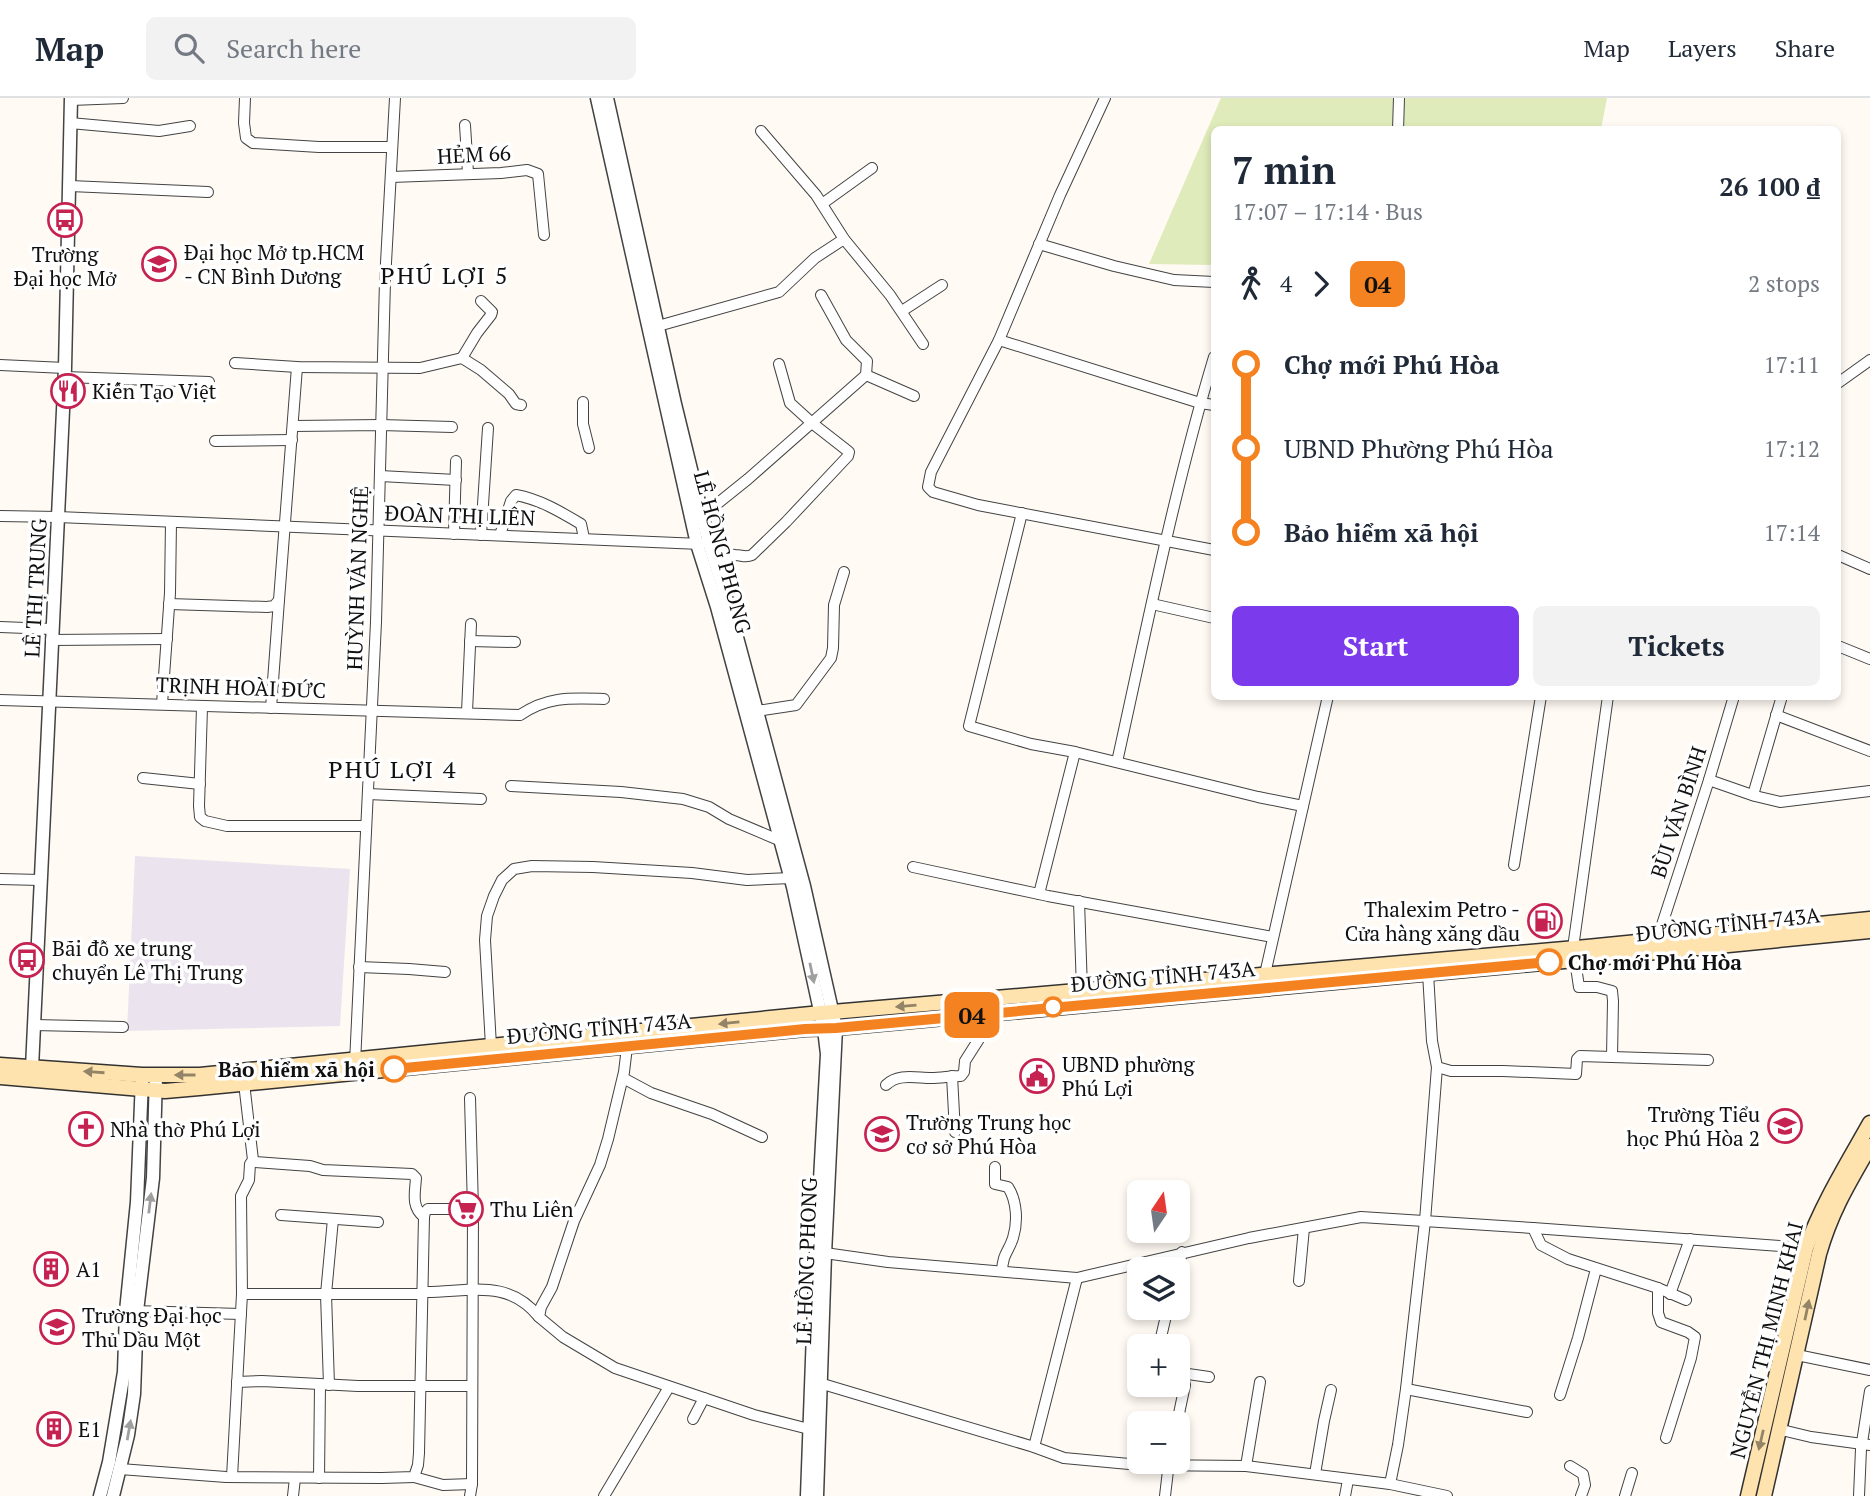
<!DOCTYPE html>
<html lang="en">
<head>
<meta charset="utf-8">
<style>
  body { margin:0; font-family:"PT Serif",serif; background:#f2f2f3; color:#1f2937; height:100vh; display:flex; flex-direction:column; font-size:26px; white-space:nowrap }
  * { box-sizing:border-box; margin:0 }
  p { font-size:23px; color:#747a83 }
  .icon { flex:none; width:38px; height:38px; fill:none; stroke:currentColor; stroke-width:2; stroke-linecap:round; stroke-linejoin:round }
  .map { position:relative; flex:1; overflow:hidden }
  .drawer { position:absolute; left:1211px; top:28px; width:630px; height:574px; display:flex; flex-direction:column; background:#fff; border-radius:10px; box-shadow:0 4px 10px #0003 }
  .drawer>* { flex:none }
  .badge { padding:0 14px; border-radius:10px; font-size:24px; line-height:46px }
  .needle { width:46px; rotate:13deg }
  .controls { position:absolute; left:1127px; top:1082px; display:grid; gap:14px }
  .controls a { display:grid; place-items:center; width:63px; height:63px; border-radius:10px; background:#fff; box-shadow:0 4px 10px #0003; font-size:35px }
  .map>.badge { position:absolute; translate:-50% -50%; box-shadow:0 0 0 4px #fff }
  .legs { display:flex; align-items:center; gap:10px; height:77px; padding:0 21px; font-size:23px }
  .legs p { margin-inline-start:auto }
  .overview { display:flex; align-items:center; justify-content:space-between; height:119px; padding:0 21px }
  h1 { font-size:38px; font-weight:700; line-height:52px }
  .primary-button { display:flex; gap:14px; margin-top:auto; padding:14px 21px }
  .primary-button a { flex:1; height:80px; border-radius:10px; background:#7c3aed; color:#fff; font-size:28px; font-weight:700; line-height:80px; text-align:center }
  .primary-button a+a { background:#f2f2f3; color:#1f2937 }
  ul { padding:0 21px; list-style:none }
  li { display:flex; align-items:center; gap:24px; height:84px; font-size:26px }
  li i { display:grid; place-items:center; width:10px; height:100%; margin:0 9px; background:currentColor }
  li i::after { content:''; width:18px; height:18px; margin:-9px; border:5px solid; border-radius:50%; background:#fff }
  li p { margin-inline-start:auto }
  li:first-child i { background:linear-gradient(#0000 50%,currentColor 0) }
  li:last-child i { background:linear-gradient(currentColor 50%,#0000 0) }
  header { display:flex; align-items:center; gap:42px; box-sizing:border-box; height:98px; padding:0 35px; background:#fff; border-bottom:2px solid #e0e1e3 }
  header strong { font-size:33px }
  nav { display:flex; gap:38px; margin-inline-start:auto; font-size:24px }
  .search { width:490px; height:63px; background:#f2f2f3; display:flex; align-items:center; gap:18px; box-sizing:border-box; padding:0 24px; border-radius:10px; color:#747a83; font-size:26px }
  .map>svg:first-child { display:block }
  .industrial { fill:#ebe4ee }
  .green { fill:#dfebba }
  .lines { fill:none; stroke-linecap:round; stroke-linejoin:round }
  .minor-casing { stroke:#434343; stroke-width:12 }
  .tertiary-casing { stroke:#434343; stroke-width:15 }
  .secondary-casing { stroke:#323232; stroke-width:17 }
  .minor { stroke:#fff; stroke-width:10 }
  .tertiary { stroke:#fff; stroke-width:12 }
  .secondary { stroke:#ffe3ae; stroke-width:14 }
  .oneway { fill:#9f9f9f }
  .oneway2 { fill:#938467 }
  .line-1-casing { stroke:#fff; stroke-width:16 }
  .line-1 { stroke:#f58220; stroke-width:10 }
  .stop-1-dot { fill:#fff; stroke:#f58220; stroke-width:3.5 }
  .labels { text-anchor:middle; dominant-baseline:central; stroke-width:7; stroke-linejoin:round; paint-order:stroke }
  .street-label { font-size:21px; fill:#101010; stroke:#fff }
  .poi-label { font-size:21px; fill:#101010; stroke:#fff; text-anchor:start }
  .stop-label { font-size:21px; font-weight:bold; fill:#101010; stroke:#fff; text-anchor:start }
  .quarter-label { font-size:24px; letter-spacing:2px; fill:#101010; stroke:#fff }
</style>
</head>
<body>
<header>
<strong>Map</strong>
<div class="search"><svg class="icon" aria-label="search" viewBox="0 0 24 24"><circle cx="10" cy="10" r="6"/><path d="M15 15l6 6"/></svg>Search here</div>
<nav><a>Map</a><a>Layers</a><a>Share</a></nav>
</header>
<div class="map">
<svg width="1870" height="1398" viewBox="0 0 1870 1398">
  <rect width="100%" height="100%" fill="#fffaf3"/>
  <polygon class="industrial" points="135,758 350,771 340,928 127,933"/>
  <polygon class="green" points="1221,0 1607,0 1601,31 1214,32 1214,167 1149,166"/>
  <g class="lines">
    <g class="minor-casing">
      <g id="minor">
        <polyline points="245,0 244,25 246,40 253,45 319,49 392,49"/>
        <polyline points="1105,0 1060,97 999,242 931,374 928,389 933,394 978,407 1214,452"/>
        <polyline points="71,2 123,0"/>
        <polyline points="70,25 159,33 190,28"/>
        <polyline points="465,27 468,75"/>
        <polyline points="1398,32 1399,0"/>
        <polyline points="761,33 816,97 844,141 890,197 923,246"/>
        <polyline points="391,79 501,75 527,72 538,76 544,137"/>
        <polyline points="70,88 208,94"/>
        <polyline points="822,106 872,70"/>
        <polyline points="1039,146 1114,168 1174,182 1214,184"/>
        <polyline points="902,213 942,187"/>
        <polyline points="658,228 779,194 815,160 844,141"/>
        <polyline points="999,242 1200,305 1214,307"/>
        <polyline points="462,260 477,235 491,217 492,214 481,203"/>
        <polyline points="235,265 297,269 420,270 462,260 481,272 509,296 516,306 521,307"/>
        <polyline points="0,267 65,270"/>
        <polyline points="866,277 914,298"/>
        <polyline points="65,279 209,284"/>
        <polyline points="1838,285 1870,262"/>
        <polyline points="583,304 583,326 589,350"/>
        <polyline points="293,328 381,327 452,329"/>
        <polyline points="215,343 292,342"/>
        <polyline points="380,378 456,382"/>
        <polyline points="1022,415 969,628 1031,646 1075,654 1258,699 1303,708"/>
        <polyline points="0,418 58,419 701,446"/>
        <polyline points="702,418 748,381 866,277 867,263 846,242 821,197"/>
        <polyline points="454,436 456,363"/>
        <polyline points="481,437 488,330"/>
        <path d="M500,437L511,403L516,397C539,401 561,414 581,426L584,440"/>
        <polyline points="1838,457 1870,471"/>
        <path d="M715,465C722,461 727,456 735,457C742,457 745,460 752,457L786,424L848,358L849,354L844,350L812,325L790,305L779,266"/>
        <polyline points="169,506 267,509 274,508 279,502 297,269"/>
        <polyline points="1152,506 1214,520"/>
        <polyline points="0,529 52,531"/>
        <polyline points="51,542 167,541"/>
        <polyline points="470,543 515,544"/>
        <polyline points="1838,548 1870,561"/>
        <path d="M0,602L520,617C548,598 571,600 604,601"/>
        <polyline points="162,606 170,495 171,424"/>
        <polyline points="202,609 199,708 200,719 205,723 227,728 366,728"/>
        <polyline points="271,610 279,502"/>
        <polyline points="757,613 796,607 831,560 833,550 834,507 844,474"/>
        <polyline points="467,614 471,526"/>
        <polyline points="1776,617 1870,653"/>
        <path d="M1117,664C1147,528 1174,392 1214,259"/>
        <polyline points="143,680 200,686"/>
        <polyline points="1709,682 1755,698 1780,704 1870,693"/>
        <polyline points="511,688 621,694 683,701 709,709 729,721 781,743"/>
        <polyline points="368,696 481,701"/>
        <polyline points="1753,697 1782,598"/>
        <polyline points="1514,767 1541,598"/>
        <polyline points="913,769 1048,798 1273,839"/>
        <polyline points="0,781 40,782"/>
        <polyline points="1039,796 1075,654"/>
        <polyline points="1079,803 1082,892"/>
        <polyline points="1657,842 1709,682 1734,598"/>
        <polyline points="1573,850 1608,598"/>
        <polyline points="1575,862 1579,889 1597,889 1612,893 1613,903 1612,959"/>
        <polyline points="359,869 409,871 445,874"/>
        <polyline points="1265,876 1328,598"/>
        <polyline points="34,927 123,929"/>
        <polyline points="491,948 485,842 487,818 494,798 502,782 514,771 532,768 593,769 692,775 747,782 791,780"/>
        <polyline points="627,949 624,974 608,1041 600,1067 574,1123 552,1189 541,1209 539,1219 563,1239 615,1270 754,1317 809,1331"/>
        <polyline points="355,965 376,524 385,183 395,0"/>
        <polyline points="1437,969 1451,973 1503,973 1576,976 1577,961 1580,958 1708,962"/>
        <polyline points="952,978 955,1034"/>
        <polyline points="623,980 651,995 712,1016 762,1039"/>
        <path d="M244,985L253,1062L255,1064L310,1068L323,1072L412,1076L416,1080C415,1095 411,1109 424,1119"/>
        <path d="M886,987C898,975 916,980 931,980C941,980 951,978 961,978L964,974L965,963L979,941L978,917"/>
        <path d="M995,1069V1086L1008,1089C1017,1103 1018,1124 1013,1140C1008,1155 1003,1155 1002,1173"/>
        <polyline points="281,1117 378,1124"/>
        <polyline points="1533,1130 1541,1147 1568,1161 1658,1190 1686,1202"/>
        <polyline points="818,1154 888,1164 1077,1180 1249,1140 1361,1119 1533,1130 1806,1150"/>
        <polyline points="1178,1171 1182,1154"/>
        <polyline points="1299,1183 1304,1130"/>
        <polyline points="1658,1190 1658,1215 1661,1224 1688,1234 1695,1239 1691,1260 1666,1340"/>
        <path d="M242,1196H422L426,1194C469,1194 508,1180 539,1219"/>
        <polyline points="1670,1196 1690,1141"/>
        <polyline points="133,1213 241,1216"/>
        <polyline points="1159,1248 1168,1209"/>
        <polyline points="1797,1257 1870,1272"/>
        <polyline points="1181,1275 1209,1279"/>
        <polyline points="237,1284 262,1283 358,1288 472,1288"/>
        <polyline points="816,1284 1034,1349 1064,1360 1140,1367 1246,1368 1390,1386 1447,1398"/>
        <polyline points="329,1287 326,1196 333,1121"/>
        <polyline points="1406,1291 1527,1314"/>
        <polyline points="1560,1297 1578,1240 1596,1171"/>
        <polyline points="693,1321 704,1300"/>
        <polyline points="1177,1325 1185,1287 1181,1275 1178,1274"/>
        <polyline points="1778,1331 1811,1339 1870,1347"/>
        <polyline points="1034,1349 1077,1180"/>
        <polyline points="1246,1368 1260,1284"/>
        <polyline points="1570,1368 1583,1376 1585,1387 1581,1398"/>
        <polyline points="120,1371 226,1379 382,1380 414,1379 418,1367 419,1355 424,1119 425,1114 428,1111 473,1111"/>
        <polyline points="1315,1376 1324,1323 1331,1292"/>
        <polyline points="232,1379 242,1196 241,1098 249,1082 250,1066 253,1062"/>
        <polyline points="414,1379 443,1387 472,1386"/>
        <polyline points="319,1380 320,1287"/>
        <polyline points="1390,1386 1398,1347 1406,1291 1425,1123 1437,969 1432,943 1428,875"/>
        <polyline points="293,1398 295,1380"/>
        <polyline points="470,1398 472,1386 473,1111 470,1000"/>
        <polyline points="604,1398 669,1289"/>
        <polyline points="1165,1398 1169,1364"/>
        <polyline points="1345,1398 1348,1382"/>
        <polyline points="1625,1398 1632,1375"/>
        <polyline points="1859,1398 1861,1351 1870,1293"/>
      </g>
    </g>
    <g class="tertiary-casing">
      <g id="tertiary">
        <polyline points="597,0 697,446 717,509 793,789 824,931 827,956 816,1153 807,1398"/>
        <polyline points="607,0 675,306 709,445 728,506 804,788 836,930 825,1156 817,1398"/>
        <polyline points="32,970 65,270 71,0"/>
        <polyline points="100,1398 109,1364 124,1274 126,1213 137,1104 142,981"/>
        <polyline points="113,1398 128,1337 134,1296 137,1213 153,1080 156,977"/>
      </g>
    </g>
    <g class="secondary-casing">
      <g id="secondary">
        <polyline points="0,967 142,977 200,977 821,915 1587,849 1870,821"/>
        <polyline points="0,979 165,993 199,990 805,931 836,930 1575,862 1870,833"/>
        <path d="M1748,1398L1806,1150C1822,1106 1847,1066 1870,1025"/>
        <path d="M1764,1398L1819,1156C1831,1114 1848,1086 1870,1048"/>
      </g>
    </g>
    <use href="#minor" class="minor"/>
    <use href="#tertiary" class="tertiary"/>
    <use href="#secondary" class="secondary"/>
  </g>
  <defs><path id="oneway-solid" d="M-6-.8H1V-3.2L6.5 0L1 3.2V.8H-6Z" transform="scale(1.75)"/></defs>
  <g class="oneway">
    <use href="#oneway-solid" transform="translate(812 875) rotate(78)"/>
    <use href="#oneway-solid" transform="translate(150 1105) rotate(-83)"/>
    <use href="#oneway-solid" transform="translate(129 1332) rotate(-80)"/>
  </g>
  <g class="oneway2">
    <use href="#oneway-solid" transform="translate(906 908) rotate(175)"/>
    <use href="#oneway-solid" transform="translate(729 925) rotate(174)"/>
    <use href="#oneway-solid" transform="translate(94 974) rotate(-176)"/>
    <use href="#oneway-solid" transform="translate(185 977) rotate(180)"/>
    <use href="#oneway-solid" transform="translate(1807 1212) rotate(-78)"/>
    <use href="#oneway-solid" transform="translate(1761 1342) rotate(103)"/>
  </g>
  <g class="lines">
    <g class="line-1-casing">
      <polyline id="line-1" points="394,971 805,931 836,930 1549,864"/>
    </g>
    <use href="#line-1" class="line-1"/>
  </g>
  <defs>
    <g id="bus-ring" transform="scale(1.75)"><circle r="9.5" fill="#fff" stroke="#c52251" stroke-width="1.5"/><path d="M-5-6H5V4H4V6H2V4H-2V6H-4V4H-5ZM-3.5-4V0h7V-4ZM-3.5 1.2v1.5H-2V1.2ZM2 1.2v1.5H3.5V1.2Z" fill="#c52251"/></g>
    <g id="university-ring" transform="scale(1.75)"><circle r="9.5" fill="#fff" stroke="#c52251" stroke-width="1.5"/><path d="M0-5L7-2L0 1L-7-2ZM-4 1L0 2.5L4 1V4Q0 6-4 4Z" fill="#c52251"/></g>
    <g id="restaurant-ring" transform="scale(1.75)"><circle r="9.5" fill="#fff" stroke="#c52251" stroke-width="1.5"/><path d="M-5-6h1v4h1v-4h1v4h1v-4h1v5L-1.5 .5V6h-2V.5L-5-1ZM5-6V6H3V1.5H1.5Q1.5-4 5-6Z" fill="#c52251"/></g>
    <g id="fuel-ring" transform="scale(1.75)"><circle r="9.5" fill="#fff" stroke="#c52251" stroke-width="1.5"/><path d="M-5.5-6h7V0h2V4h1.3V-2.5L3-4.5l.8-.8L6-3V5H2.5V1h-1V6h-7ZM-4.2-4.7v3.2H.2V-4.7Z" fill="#c52251"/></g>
    <g id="civic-ring" transform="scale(1.75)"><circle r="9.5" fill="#fff" stroke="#c52251" stroke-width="1.5"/><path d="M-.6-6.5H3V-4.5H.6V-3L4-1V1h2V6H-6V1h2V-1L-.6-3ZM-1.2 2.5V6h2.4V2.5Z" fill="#c52251"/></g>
    <g id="school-ring" transform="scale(1.75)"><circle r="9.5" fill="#fff" stroke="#c52251" stroke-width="1.5"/><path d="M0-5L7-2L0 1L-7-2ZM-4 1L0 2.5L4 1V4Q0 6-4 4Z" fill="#c52251"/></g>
    <g id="church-ring" transform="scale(1.75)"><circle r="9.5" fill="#fff" stroke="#c52251" stroke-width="1.5"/><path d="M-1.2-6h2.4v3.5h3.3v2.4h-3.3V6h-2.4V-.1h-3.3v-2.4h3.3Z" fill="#c52251"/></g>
    <g id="supermarket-ring" transform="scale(1.75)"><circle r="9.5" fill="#fff" stroke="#c52251" stroke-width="1.5"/><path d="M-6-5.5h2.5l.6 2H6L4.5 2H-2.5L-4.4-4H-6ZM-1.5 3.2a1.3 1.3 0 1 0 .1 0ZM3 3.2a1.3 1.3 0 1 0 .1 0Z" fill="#c52251"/></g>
    <g id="building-ring" transform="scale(1.75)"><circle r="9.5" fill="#fff" stroke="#c52251" stroke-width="1.5"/><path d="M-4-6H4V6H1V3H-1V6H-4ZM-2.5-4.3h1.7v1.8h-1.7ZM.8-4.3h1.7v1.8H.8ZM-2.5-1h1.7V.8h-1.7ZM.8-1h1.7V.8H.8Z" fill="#c52251"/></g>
  </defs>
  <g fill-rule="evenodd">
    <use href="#bus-ring" x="65" y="122"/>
    <use href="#university-ring" x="159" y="166"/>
    <use href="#restaurant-ring" x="68" y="293"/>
    <use href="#fuel-ring" x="1545" y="823"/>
    <use href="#bus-ring" x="27" y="862"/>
    <use href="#civic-ring" x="1037" y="978"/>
    <use href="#school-ring" x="1785" y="1028"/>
    <use href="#church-ring" x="86" y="1031"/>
    <use href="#school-ring" x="882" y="1036"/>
    <use href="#supermarket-ring" x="466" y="1111"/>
    <use href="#building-ring" x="51" y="1171"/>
    <use href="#university-ring" x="57" y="1229"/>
    <use href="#building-ring" x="54" y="1331"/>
  </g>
  <g class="stop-1-dot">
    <circle cx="1549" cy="864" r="12"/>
    <circle cx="1053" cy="909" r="9"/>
    <circle cx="394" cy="971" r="12"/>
  </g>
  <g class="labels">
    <g class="street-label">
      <text transform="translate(474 56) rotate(-3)">HẺM 66</text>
      <text transform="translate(460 417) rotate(2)">ĐOÀN THỊ LIÊN</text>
      <text transform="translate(723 454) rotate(75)">LÊ HỒNG PHONG</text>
      <text transform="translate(357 480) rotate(-88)">HUỲNH VĂN NGHỆ</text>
      <text transform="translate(35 490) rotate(-87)">LÊ THỊ TRUNG</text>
      <text transform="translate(241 589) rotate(2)">TRỊNH HOÀI ĐỨC</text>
      <text transform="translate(1678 714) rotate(-72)">BÙI VĂN BÌNH</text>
      <text transform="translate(1728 826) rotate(-6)">ĐƯỜNG TỈNH 743A</text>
      <text transform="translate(1163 878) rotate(-5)">ĐƯỜNG TỈNH 743A</text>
      <text transform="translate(599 930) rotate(-5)">ĐƯỜNG TỈNH 743A</text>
      <text transform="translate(806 1163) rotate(-88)">LÊ HỒNG PHONG</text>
      <text transform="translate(1766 1242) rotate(-76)">NGUYỄN THỊ MINH KHAI</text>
    </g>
    <g class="poi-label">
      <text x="184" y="154">Đại học Mở tp.HCM<tspan x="184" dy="24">- CN Bình Dương</tspan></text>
      <text x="65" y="156" text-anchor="middle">Trường<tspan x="65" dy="24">Đại học Mở</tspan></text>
      <text x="92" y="293">Kiến Tạo Việt</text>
      <text x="1520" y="811" text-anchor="end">Thalexim Petro -<tspan x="1520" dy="24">Cửa hàng xăng dầu</tspan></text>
      <text x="52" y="850">Bãi đỗ xe trung<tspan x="52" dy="24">chuyển Lê Thị Trung</tspan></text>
      <text x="1062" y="966">UBND phường<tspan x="1062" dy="24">Phú Lợi</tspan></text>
      <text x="1760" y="1016" text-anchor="end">Trường Tiểu<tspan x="1760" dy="24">học Phú Hòa 2</tspan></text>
      <text x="906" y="1024">Trường Trung học<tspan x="906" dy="24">cơ sở Phú Hòa</tspan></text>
      <text x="110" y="1031">Nhà thờ Phú Lợi</text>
      <text x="490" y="1111">Thu Liên</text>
      <text x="76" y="1171">A1</text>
      <text x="82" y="1217">Trường Đại học<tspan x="82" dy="24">Thủ Dầu Một</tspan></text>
      <text x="78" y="1331">E1</text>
    </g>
    <g class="stop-label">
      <text x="1568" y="864">Chợ mới Phú Hòa</text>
      <text x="375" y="971" text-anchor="end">Bảo hiểm xã hội</text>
    </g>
    <g class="quarter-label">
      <text x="445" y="177">PHÚ LỢI 5</text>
      <text x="393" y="671">PHÚ LỢI 4</text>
    </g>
  </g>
</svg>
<div class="controls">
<a><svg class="needle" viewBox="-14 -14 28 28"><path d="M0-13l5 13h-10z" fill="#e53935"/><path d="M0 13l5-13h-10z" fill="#747a83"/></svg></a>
<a><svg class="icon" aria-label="layers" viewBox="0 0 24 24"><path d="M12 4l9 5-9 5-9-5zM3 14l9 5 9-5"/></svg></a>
<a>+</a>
<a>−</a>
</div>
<b class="badge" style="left:972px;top:917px;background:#f58220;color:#111">04</b>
<section class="drawer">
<div class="overview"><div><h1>7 min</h1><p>17:07 – 17:14 · Bus</p></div><b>26 100 ₫</b></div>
<div class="legs"><svg class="icon" aria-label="walk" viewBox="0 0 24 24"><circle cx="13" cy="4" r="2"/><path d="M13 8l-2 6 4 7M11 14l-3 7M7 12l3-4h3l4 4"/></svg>4<svg class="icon" aria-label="forward" viewBox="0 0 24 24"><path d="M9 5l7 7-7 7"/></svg><b class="badge" style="background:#f58220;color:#111">04</b><p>2 stops</p></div>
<ul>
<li><i style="color:#f58220"></i><b>Chợ mới Phú Hòa</b><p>17:11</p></li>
<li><i style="color:#f58220"></i><span>UBND Phường Phú Hòa</span><p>17:12</p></li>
<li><i style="color:#f58220"></i><b>Bảo hiểm xã hội</b><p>17:14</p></li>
</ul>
<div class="primary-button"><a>Start</a><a>Tickets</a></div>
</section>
</div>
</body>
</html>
